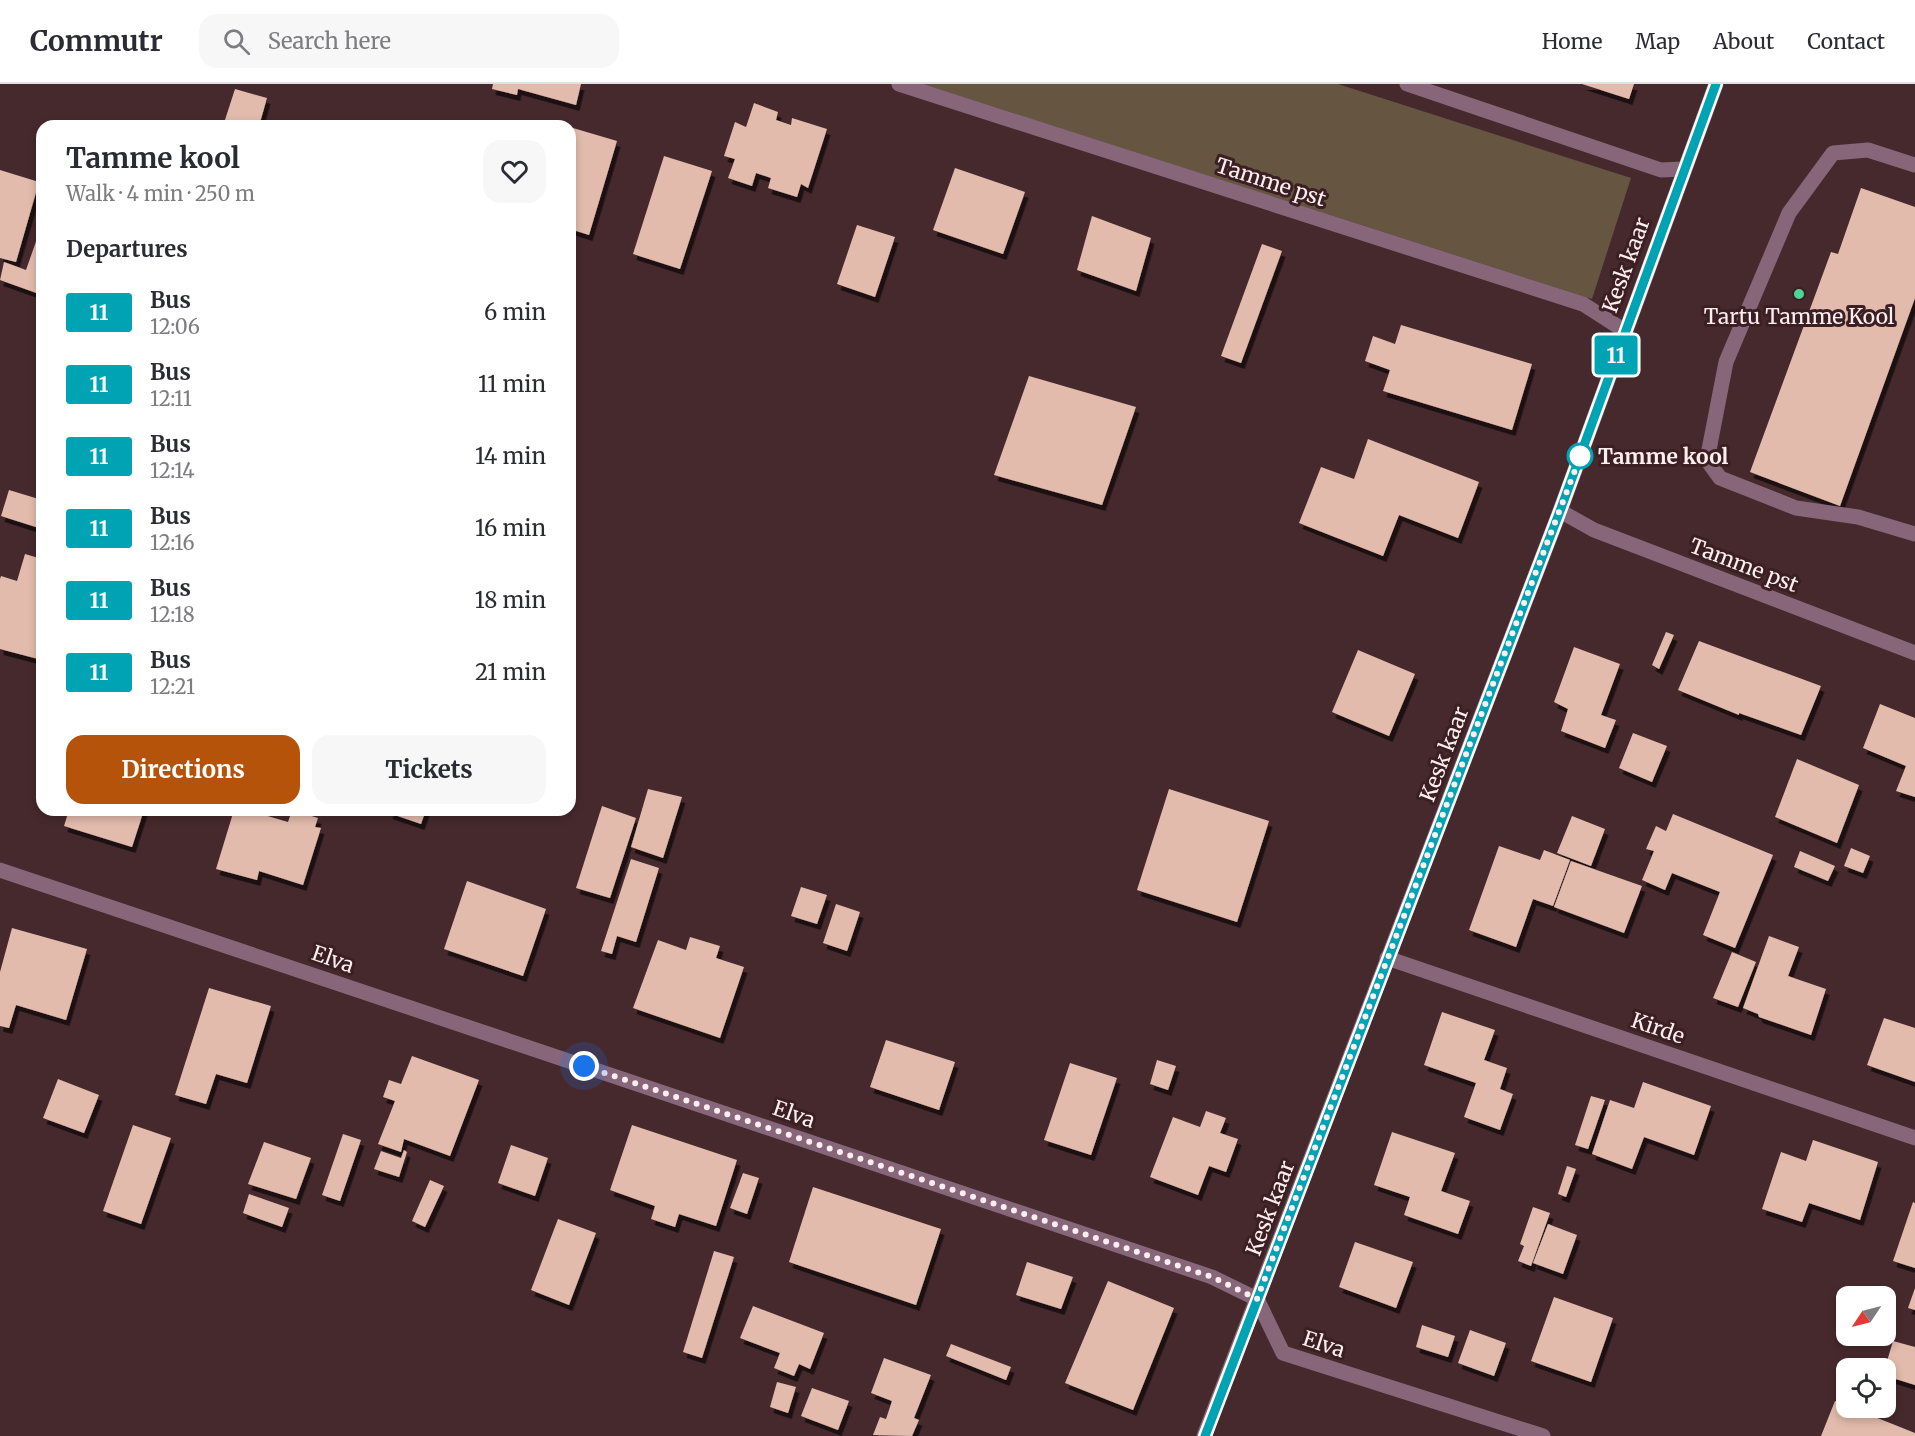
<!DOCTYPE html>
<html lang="en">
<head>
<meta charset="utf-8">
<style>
  body { margin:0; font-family:Merriweather,serif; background:#f7f7f7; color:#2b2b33; height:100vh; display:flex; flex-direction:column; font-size:22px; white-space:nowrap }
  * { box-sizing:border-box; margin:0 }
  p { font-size:20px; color:#7c7c81 }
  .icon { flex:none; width:33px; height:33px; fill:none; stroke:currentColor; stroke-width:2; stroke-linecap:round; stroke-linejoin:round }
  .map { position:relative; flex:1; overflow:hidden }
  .panel { position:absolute; left:36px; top:36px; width:540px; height:696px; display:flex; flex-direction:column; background:#fff; border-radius:18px; box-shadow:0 3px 9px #0003 }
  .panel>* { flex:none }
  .badge { padding:0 12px; border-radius:4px; font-size:21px; line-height:39px }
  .needle { width:39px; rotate:235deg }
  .controls { position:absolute; left:1836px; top:1202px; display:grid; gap:12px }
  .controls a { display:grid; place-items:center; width:60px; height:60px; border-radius:12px; background:#fff; box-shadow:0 3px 9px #0003; font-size:30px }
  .you { position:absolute; width:30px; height:30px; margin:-15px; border:4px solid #fff; border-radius:50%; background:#1a73e8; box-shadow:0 0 0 9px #1a73e833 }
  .map>.badge { position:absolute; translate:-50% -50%; box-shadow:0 0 0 3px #fff }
  h2 { padding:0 30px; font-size:22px; line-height:54px }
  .round { display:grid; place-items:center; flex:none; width:63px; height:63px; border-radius:18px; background:#f7f7f7 }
  .headline { display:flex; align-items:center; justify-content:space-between; height:102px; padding:0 30px }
  h1 { font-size:28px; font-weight:700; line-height:45px }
  .action { display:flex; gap:12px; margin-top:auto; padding:12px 30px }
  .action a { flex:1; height:69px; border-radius:18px; background:#b45309; color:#fff; font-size:24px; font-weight:700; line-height:69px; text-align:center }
  .action a+a { background:#f7f7f7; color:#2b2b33 }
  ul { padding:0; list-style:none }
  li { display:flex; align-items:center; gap:18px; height:72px; padding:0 30px }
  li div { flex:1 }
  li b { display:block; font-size:22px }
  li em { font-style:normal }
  li .badge { min-width:66px; font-weight:700; text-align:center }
  header { display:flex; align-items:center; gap:36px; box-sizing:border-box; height:84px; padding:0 30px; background:#fff; border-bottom:2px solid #e1e1e2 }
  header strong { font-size:28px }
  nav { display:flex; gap:33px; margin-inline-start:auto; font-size:21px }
  .search { width:420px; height:54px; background:#f7f7f7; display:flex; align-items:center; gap:15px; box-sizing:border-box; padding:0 21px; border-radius:18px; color:#7c7c81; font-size:22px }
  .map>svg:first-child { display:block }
  .green { fill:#665540 }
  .building { fill:#e2bbac; filter:url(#shadow) }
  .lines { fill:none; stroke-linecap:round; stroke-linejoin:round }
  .service { stroke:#866678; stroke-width:15 }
  .minor { stroke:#866678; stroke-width:15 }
  .line-casing { stroke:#fff; stroke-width:14 }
  .line { stroke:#00a3b4; stroke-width:9 }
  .walk { stroke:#feeeef; stroke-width:6; stroke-dasharray:0 10.8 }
  .poi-dot { fill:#4fd399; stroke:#3b1f22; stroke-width:2 }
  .stop-dot { fill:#fff; stroke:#00a3b4; stroke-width:3 }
  .labels { text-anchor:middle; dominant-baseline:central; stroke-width:6; stroke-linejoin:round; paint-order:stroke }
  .street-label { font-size:21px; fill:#feeeef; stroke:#3b1f22 }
  .poi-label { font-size:21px; fill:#feeeef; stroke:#3b1f22 }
  .stop-label { font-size:21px; font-weight:bold; fill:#feeeef; stroke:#3b1f22; text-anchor:start }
</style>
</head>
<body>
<header>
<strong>Commutr</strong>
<div class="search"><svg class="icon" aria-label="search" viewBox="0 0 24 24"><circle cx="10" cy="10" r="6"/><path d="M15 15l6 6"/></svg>Search here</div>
<nav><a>Home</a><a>Map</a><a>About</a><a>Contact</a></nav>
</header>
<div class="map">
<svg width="1915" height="1352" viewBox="0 0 1915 1352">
  <defs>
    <filter id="shadow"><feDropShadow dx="3.5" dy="6" stdDeviation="0" flood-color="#0009"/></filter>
  </defs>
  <rect width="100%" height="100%" fill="#46292c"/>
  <polygon class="green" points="923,0 1338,0 1631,94 1592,215"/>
  <g class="building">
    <polygon points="493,0 581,0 576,21 518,5 517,11 492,5"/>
    <polygon points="1582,0 1634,0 1629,15"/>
    <polygon points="235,5 267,14 259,42 223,42"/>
    <polygon points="754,19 778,28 776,36 791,41 792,34 827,45 808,104 801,100 797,113 768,104 771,94 756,89 752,102 728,94 735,75 724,72 735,38 746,43"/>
    <polygon points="573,44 617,57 589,151 570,145 570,55"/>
    <polygon points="664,72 712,87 680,185 633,170"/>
    <polygon points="955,84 1025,108 1003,170 933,146"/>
    <polygon points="0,86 39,98 16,178 0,174"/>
    <polygon points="1861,104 1915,123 1915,214 1840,422 1750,388 1831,168 1838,170"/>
    <polygon points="1092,132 1151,154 1136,207 1077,186"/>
    <polygon points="857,141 895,153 875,213 837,200"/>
    <polygon points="39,149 42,150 42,211 0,196 4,178 26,186"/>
    <polygon points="1262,160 1282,167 1241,279 1221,272"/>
    <polygon points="1401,241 1532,280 1512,346 1383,307 1390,286 1365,277 1373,252 1395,260"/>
    <polygon points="1029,292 1136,323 1102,421 994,391"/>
    <polygon points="1368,355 1479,398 1458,454 1399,431 1383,472 1299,439 1321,383 1354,395"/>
    <polygon points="9,406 42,416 42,445 1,432"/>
    <polygon points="25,470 42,475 42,576 0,565 0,495 1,492 17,497"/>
    <polygon points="1666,548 1674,551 1659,585 1652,581"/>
    <polygon points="1699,557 1821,602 1801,651 1739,629 1739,631 1678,606"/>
    <polygon points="1574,563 1620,580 1601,631 1616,636 1605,664 1561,647 1568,625 1554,618"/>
    <polygon points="1358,566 1415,590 1389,652 1332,628"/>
    <polygon points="1880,620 1915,634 1915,713 1896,707 1906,682 1863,664"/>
    <polygon points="1633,649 1667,662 1652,698 1619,684"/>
    <polygon points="1797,675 1859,701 1837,759 1775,733"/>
    <polygon points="648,705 682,713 663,774 631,763"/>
    <polygon points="1169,705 1269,737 1237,838 1137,806"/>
    <polygon points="602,722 636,734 610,814 576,804"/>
    <polygon points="69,726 144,726 132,763 64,742"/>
    <polygon points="234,726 247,726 288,738 292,726 318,734 315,743 321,744 303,801 259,787 257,796 216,785"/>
    <polygon points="390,726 426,726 421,740 389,729"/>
    <polygon points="1673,730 1773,771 1735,864 1703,851 1720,808 1672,789 1665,806 1642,796 1654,767 1646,765 1656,742 1666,747"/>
    <polygon points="1572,732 1605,745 1591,782 1557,769"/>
    <polygon points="1499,762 1540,776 1544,766 1570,776 1553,822 1533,815 1516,863 1469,846"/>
    <polygon points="1851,764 1870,772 1863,789 1844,782"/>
    <polygon points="1800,767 1835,782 1828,797 1794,783"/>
    <polygon points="631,775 659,784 636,858 617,852 612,870 601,867"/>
    <polygon points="1571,777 1642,802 1624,849 1554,823"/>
    <polygon points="467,797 546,825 523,892 444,865"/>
    <polygon points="801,803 827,811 817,840 791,832"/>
    <polygon points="836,820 860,828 847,867 823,859"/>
    <polygon points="12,844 87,865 66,936 16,921 9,944 0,942 0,888"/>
    <polygon points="1769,852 1799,863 1788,892 1826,905 1811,951 1759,933 1758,930 1743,924"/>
    <polygon points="690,853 720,862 716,874 744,883 720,954 633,924 658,856 686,866"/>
    <polygon points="1732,868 1756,878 1738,923 1713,914"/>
    <polygon points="209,904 271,922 247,999 216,990 206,1020 175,1011"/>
    <polygon points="1442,928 1495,946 1484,976 1507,984 1500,1005 1513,1010 1500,1046 1464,1033 1476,999 1424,981"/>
    <polygon points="1884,934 1915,944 1915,998 1867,981"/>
    <polygon points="886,956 955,978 939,1026 870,1003"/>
    <polygon points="412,972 479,996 450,1072 404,1055 401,1068 378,1060 395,1017 383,1013 389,996 401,1000"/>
    <polygon points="1157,976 1176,982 1168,1006 1150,1000"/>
    <polygon points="1070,979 1117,994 1091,1071 1044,1056"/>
    <polygon points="58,995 99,1011 84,1049 43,1034"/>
    <polygon points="1643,998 1711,1022 1694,1071 1644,1053 1632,1085 1592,1070 1610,1016 1634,1024"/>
    <polygon points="1591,1012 1605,1016 1588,1065 1575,1061"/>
    <polygon points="1206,1027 1226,1034 1220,1049 1238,1055 1226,1088 1209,1082 1198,1111 1150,1093 1173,1033 1200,1043"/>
    <polygon points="133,1041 171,1054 141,1140 103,1127"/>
    <polygon points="632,1041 737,1076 716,1142 679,1130 675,1143 651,1135 655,1122 610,1106"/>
    <polygon points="1392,1048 1455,1069 1441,1107 1470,1117 1458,1150 1404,1131 1410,1113 1374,1101"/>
    <polygon points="343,1050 361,1056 340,1117 322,1111"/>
    <polygon points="1813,1056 1878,1078 1860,1136 1809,1119 1802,1138 1762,1125 1781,1068 1806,1077"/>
    <polygon points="264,1058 311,1074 296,1115 248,1100"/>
    <polygon points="511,1061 548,1074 535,1112 498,1099"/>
    <polygon points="404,1066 407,1068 399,1093 374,1085 381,1067 401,1074"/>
    <polygon points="1567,1082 1576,1085 1566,1113 1558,1110"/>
    <polygon points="743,1089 759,1094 747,1130 730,1124"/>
    <polygon points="430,1096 444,1102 425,1143 412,1137"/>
    <polygon points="813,1103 941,1145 916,1221 789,1178"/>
    <polygon points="249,1110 289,1124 282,1143 243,1129"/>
    <polygon points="1913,1118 1915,1119 1915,1184 1893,1177"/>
    <polygon points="1533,1123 1550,1129 1531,1182 1518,1177 1524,1162 1520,1160"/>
    <polygon points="558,1135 596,1149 569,1221 531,1206"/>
    <polygon points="1548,1140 1577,1151 1563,1190 1533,1179"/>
    <polygon points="1355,1158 1413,1178 1396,1224 1339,1203"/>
    <polygon points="714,1167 734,1173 702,1274 683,1268"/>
    <polygon points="1027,1178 1073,1193 1061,1225 1016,1211"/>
    <polygon points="1108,1197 1174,1224 1133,1326 1065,1299"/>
    <polygon points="1915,1204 1915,1226 1908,1224"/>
    <polygon points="1554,1213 1613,1234 1591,1298 1531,1277"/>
    <polygon points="753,1222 824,1249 810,1285 799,1280 794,1292 774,1284 780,1269 740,1254"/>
    <polygon points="1422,1241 1455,1252 1448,1273 1416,1263"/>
    <polygon points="1470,1246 1506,1259 1494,1292 1458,1279"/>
    <polygon points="1893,1257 1915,1263 1915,1301 1886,1292 1885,1284"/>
    <polygon points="951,1260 1011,1283 1006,1296 946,1272"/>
    <polygon points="884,1274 931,1291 914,1334 919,1336 912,1352 873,1351 880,1333 886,1335 892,1317 871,1309"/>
    <polygon points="777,1298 796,1303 788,1329 770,1323"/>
    <polygon points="812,1304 849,1317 838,1346 801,1332"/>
    <polygon points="1835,1317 1915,1349 1915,1352 1821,1352"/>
  </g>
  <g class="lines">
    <polyline class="service" points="1915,81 1868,66 1833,69 1789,129 1726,278 1707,376 1720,394 1796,424 1858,433 1915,450"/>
    <g class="minor">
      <polyline points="899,0 1583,220 1625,247"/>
      <polyline points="1407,0 1661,86 1683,85"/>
      <polyline points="1560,427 1594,446 1915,569"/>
      <polyline points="0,786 1212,1193 1257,1215 1283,1269 1543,1352"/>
      <polyline points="1387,874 1915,1054"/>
      <polyline points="1204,1352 1560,427 1716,0"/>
    </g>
  </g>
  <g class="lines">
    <g class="line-casing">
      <polyline id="line" points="1205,1352 1560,427 1716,0"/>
    </g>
    <use href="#line" class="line"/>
    <polyline class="walk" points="584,982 1212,1193 1257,1215 1582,368 1580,372"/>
  </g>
  <circle class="poi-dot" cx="1799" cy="210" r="6"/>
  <circle class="stop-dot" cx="1580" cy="372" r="12"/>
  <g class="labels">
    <g class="street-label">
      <text transform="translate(1271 98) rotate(18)">Tamme pst</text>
      <text transform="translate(1626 181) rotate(-70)">Kesk kaar</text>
      <text transform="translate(1744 481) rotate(21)">Tamme pst</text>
      <text transform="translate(1444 670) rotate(-69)">Kesk kaar</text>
      <text transform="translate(333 875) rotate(19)">Elva</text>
      <text transform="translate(1658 944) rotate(19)">Kirde</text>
      <text transform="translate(794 1030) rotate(19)">Elva</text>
      <text transform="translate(1270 1124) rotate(-69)">Kesk kaar</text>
      <text transform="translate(1324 1260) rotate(18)">Elva</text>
    </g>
    <g class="poi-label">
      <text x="1799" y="232">Tartu Tamme Kool</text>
    </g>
    <g class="stop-label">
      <text x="1598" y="372">Tamme kool</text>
    </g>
  </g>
</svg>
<div class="controls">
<a><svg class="needle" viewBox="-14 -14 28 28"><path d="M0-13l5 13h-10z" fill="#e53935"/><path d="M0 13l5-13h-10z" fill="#7c7c81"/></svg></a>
<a><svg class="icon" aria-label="locate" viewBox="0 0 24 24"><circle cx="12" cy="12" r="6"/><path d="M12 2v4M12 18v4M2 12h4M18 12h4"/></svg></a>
</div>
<div class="you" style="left:584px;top:982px"></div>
<b class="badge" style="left:1616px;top:271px;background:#00a3b4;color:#fff">11</b>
<section class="panel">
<div class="headline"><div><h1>Tamme kool</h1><p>Walk · 4 min · 250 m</p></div><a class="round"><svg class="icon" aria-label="heart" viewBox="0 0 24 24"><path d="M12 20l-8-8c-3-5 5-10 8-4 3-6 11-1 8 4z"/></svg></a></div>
<h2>Departures</h2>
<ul>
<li><span class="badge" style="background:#00a3b4;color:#fff">11</span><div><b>Bus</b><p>12:06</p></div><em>6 min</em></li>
<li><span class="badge" style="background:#00a3b4;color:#fff">11</span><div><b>Bus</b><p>12:11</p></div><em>11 min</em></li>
<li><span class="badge" style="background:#00a3b4;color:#fff">11</span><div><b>Bus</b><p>12:14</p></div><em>14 min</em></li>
<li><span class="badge" style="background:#00a3b4;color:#fff">11</span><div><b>Bus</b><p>12:16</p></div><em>16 min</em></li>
<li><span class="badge" style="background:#00a3b4;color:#fff">11</span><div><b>Bus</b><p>12:18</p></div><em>18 min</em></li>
<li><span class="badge" style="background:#00a3b4;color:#fff">11</span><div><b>Bus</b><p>12:21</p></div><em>21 min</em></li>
</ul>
<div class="action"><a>Directions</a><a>Tickets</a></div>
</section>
</div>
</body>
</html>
